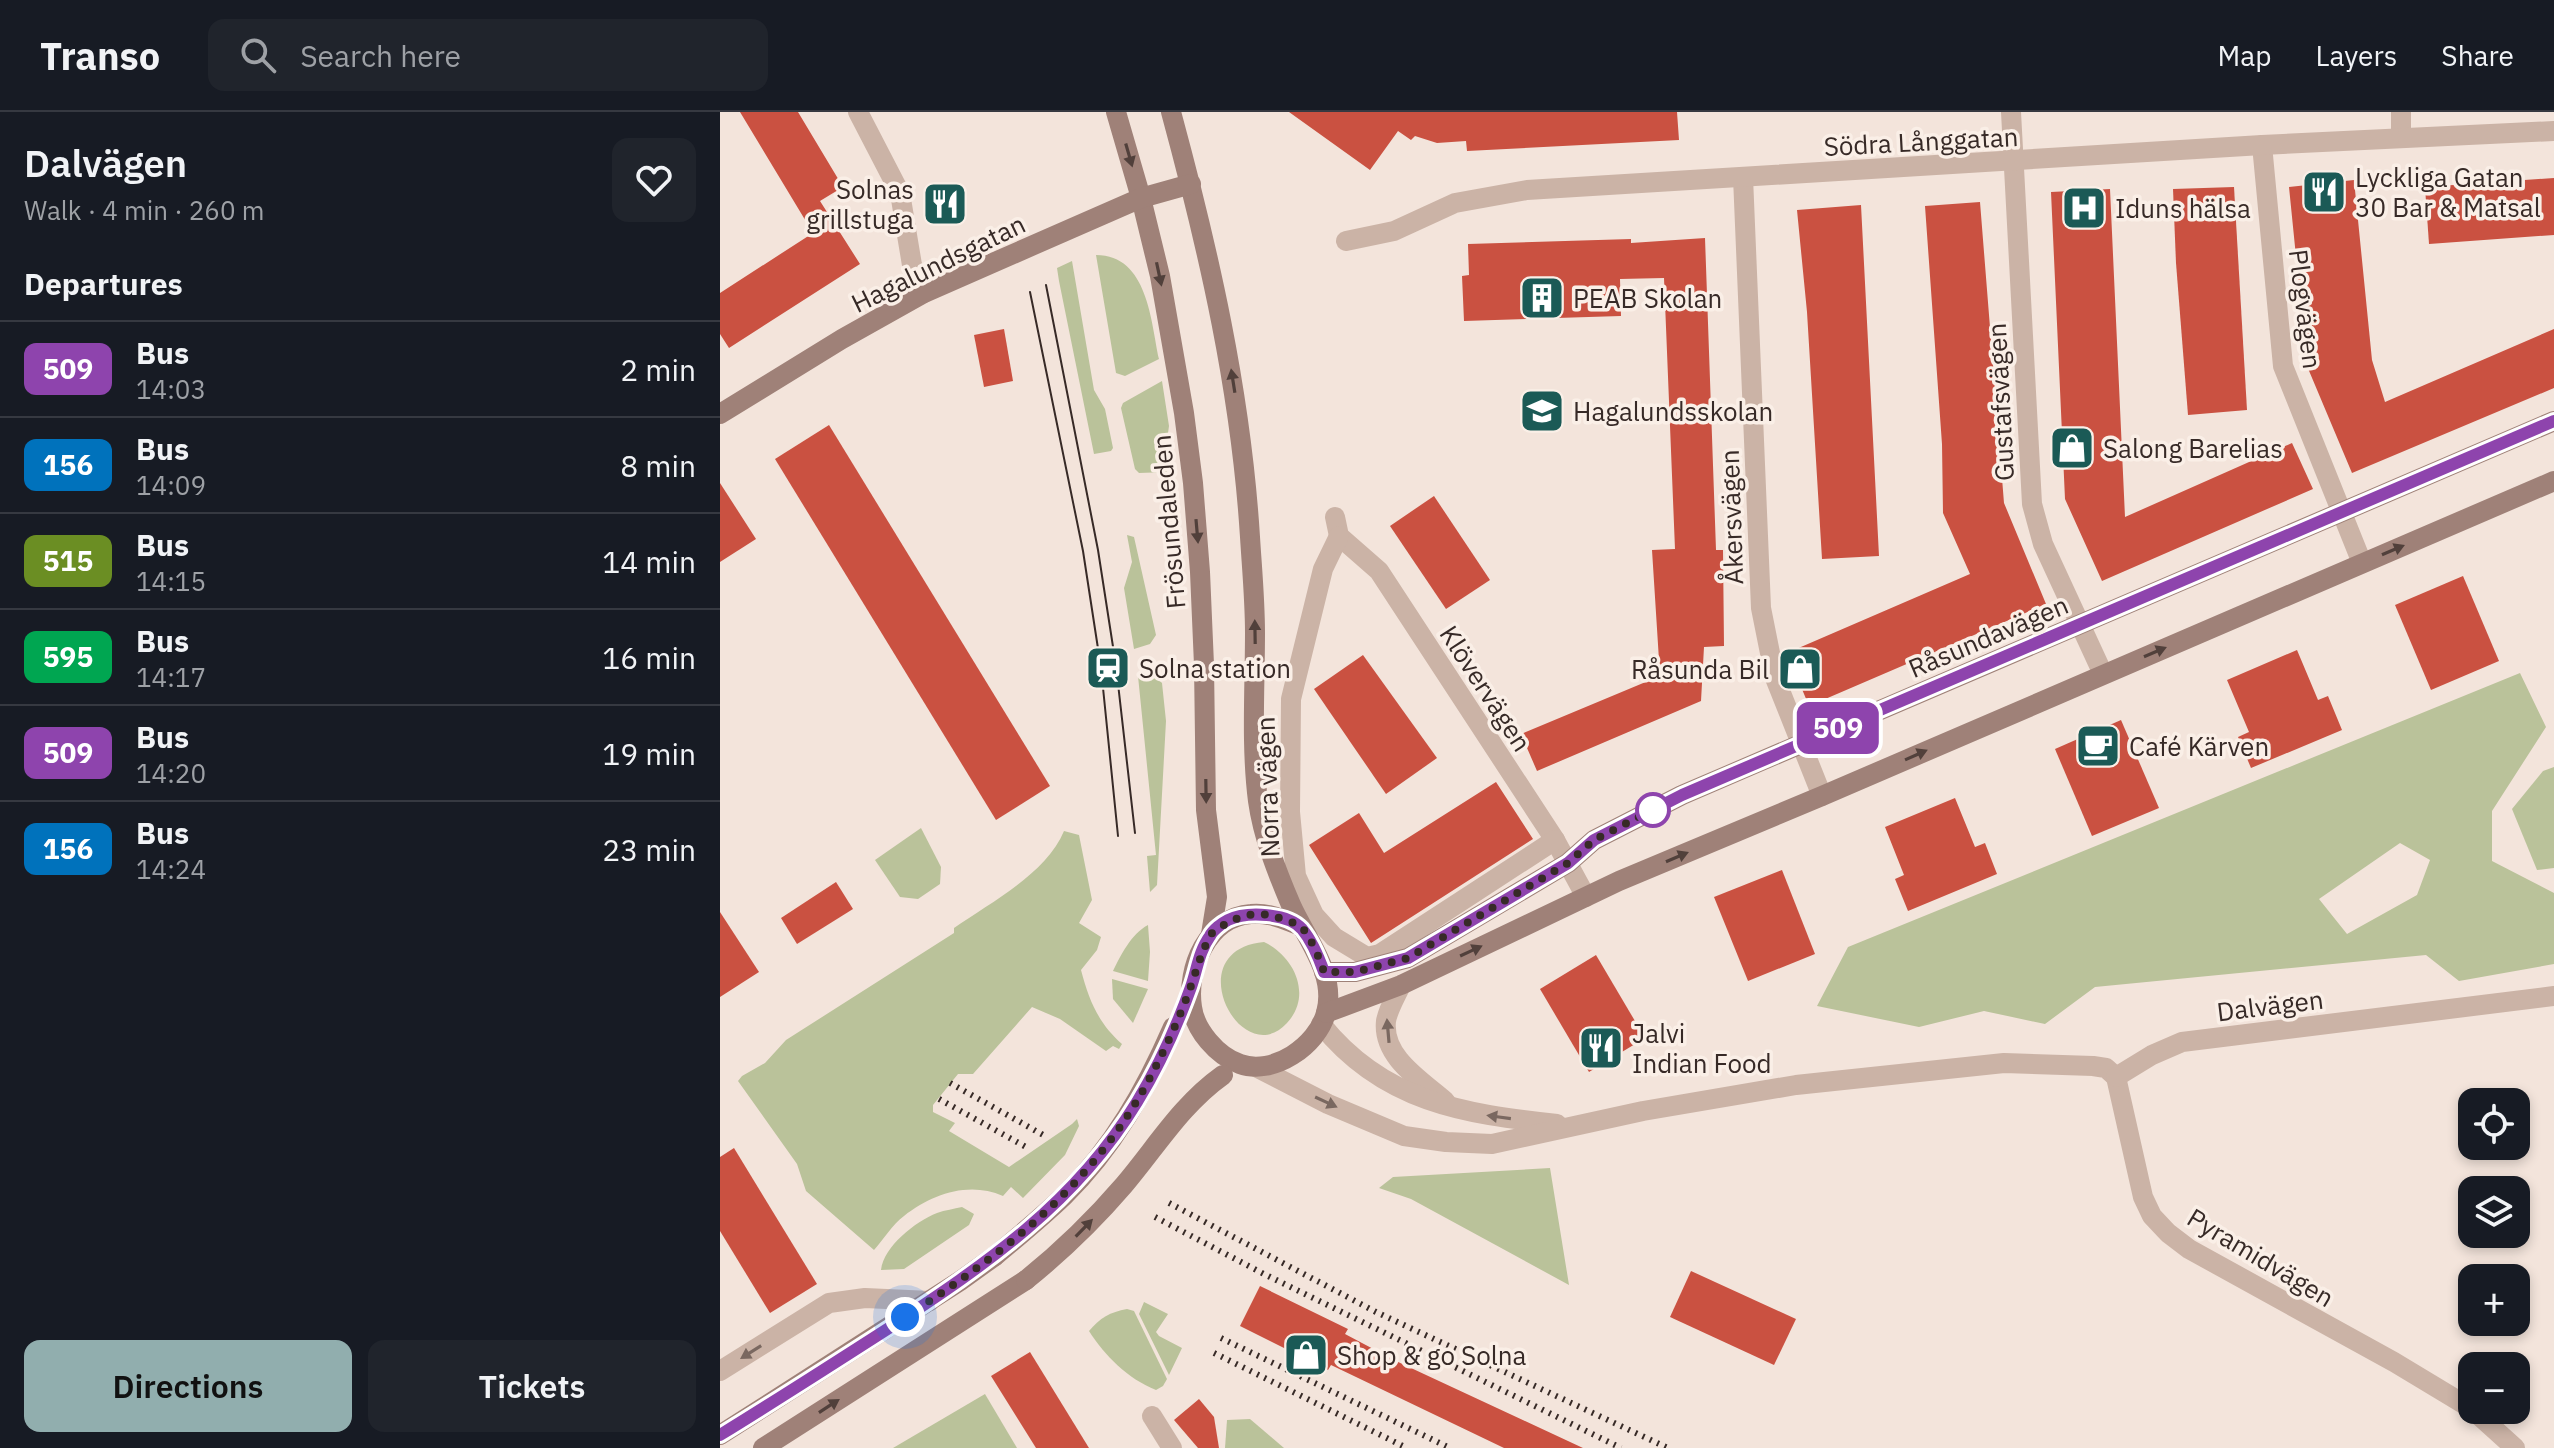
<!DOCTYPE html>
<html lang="en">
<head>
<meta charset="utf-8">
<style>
  body { margin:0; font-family:"IBM Plex Sans",sans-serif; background:#20242c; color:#f1f3f6; height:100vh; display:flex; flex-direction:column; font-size:30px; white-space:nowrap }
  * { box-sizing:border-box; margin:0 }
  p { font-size:26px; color:#9ea1a6 }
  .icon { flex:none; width:44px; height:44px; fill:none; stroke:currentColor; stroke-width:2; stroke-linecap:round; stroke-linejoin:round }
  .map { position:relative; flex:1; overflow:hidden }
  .sheet { display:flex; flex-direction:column; background:#171b24; width:720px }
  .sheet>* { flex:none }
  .badge { padding:0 16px; border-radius:12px; font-size:28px; line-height:52px }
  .controls { position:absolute; left:1738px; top:976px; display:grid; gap:16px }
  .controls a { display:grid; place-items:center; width:72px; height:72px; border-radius:16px; background:#171b24; box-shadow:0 4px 12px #0003; font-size:40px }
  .you { position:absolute; width:40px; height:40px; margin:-20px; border:6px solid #fff; border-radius:50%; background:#1a73e8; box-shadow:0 0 0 12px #1a73e833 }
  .map>.badge { position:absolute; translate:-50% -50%; box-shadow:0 0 0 4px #fff }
  h2 { padding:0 24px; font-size:30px; line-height:72px }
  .round { display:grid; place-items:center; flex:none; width:84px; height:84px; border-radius:16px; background:#20242c }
  .head { display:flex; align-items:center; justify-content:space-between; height:136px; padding:0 24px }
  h1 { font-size:38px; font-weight:600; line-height:60px }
  .cta { display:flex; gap:16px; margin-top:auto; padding:16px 24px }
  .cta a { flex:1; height:92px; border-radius:16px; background:#91aeae; color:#111; font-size:32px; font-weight:600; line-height:92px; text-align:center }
  .cta a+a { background:#20242c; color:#f1f3f6 }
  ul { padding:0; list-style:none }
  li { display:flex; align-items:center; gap:24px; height:96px; padding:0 24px; border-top:2px solid #363941 }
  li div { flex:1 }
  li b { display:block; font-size:30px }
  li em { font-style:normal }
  li .badge { min-width:88px; font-weight:700; text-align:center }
  header { display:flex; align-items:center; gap:48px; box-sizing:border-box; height:112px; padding:0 40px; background:#171b24; border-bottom:2px solid #363941 }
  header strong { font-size:38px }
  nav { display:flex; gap:44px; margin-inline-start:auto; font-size:28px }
  .search { width:560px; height:72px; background:#20242c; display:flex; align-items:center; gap:20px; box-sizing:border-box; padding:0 28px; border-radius:16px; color:#9ea1a6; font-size:30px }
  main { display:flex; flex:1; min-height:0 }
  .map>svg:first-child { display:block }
  .green { fill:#bac29a; fill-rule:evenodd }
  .building { fill:#ca5141 }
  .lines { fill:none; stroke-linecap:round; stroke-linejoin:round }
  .street { stroke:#cbb3a6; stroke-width:20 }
  .secondary { stroke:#9f8178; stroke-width:20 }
  .tram { stroke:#372a27; stroke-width:2 }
  .rail { stroke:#372a27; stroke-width:6; stroke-dasharray:2 6; stroke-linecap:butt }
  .secondary-bridge { stroke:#9f8178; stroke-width:20 }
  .oneway { fill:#51403b }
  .oneway2 { fill:#7a6860 }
  .line-casing { stroke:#fff; stroke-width:18 }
  .line { stroke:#8e44ad; stroke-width:12 }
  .walk { stroke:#372a27; stroke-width:8; stroke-dasharray:0 14.4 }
  .stop-dot { fill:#fff; stroke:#8e44ad; stroke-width:4 }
  .labels { text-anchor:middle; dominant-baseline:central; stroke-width:7; stroke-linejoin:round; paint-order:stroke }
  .street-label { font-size:26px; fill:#372a27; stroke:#faefe7 }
  .poi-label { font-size:26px; fill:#372a27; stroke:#faefe7; text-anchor:start }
</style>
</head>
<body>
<header>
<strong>Transo</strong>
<div class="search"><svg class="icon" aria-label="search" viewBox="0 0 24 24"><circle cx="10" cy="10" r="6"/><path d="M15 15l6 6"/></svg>Search here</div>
<nav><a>Map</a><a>Layers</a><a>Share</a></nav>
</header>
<main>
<section class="sheet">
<div class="head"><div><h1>Dalvägen</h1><p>Walk · 4 min · 260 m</p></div><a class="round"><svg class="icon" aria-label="heart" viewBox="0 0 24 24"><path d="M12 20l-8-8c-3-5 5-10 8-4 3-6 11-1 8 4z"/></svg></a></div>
<h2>Departures</h2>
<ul>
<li><span class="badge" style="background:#8e44ad;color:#fff">509</span><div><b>Bus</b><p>14:03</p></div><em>2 min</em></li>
<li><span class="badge" style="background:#0072bc;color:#fff">156</span><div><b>Bus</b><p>14:09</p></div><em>8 min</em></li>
<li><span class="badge" style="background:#6b8e23;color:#fff">515</span><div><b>Bus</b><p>14:15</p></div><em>14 min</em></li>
<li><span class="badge" style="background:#00a651;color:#fff">595</span><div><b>Bus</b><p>14:17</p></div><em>16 min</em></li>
<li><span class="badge" style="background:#8e44ad;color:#fff">509</span><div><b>Bus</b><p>14:20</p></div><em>19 min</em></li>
<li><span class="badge" style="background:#0072bc;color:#fff">156</span><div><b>Bus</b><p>14:24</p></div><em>23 min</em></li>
</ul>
<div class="cta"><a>Directions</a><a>Tickets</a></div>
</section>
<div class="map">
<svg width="1834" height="1336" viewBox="0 0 1834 1336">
  <rect width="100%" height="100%" fill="#f3e4db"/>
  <g class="green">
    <path d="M376,143C428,143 431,210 439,247L405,264L396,261L395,255Z"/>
    <polygon points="352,149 374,278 385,297 393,336 391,339 374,342 339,169 337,156"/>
    <polygon points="442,269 449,314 445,342 447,360 419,361 415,357 401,296 403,291"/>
    <polygon points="407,423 414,425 436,523 430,532 414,537 404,476 412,450"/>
    <path d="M1800,561L1826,615L1772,699V749L1834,781V852L1739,869L1706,843L1375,875L1325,912L1264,899L1199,915L1097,894L1128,835ZM1680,731L1710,748L1697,783L1627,822L1599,787Z"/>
    <polygon points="433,563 442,571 446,609 437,773 430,780 427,744 436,743 418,564"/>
    <polygon points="1834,655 1834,756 1817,758 1792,697 1823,659"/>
    <polygon points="201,716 221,755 220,772 198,787 180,785 155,748"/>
    <path d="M344,719L359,723L372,788L359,811L381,825L377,838L361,858C369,888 378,911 402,932L399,937L393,934L386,939L340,907L312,895L253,962H238L213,993V1000L235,1011L229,1019L289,1055L352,1012L357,1007L359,1014L345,1043L303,1086L291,1075L283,1084C249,1069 212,1082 184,1104C172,1113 164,1127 154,1138L86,1079L77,1052L18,969L22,964L45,951L66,928L234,821V816C271,790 326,762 344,719Z"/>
    <path d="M428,813L430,840L428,869L393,859C401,843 411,822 428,813Z"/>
    <path d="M544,830C574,844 593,883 567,911C521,961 457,838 544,830Z"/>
    <polygon points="392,867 428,877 413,911 393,887"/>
    <polygon points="830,1056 849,1173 691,1087 659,1076 673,1065"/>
    <path d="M242,1095L254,1102L249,1113L184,1157L161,1158C164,1134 195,1110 217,1101C225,1098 234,1097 242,1095Z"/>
    <polygon points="424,1190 448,1202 436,1220 439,1224 462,1236 449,1263 419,1202"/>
    <path d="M407,1197L414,1199L447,1267L443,1274L436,1278C408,1267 385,1244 369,1219C380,1206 390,1200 407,1197Z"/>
    <polygon points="265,1282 297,1336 173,1336"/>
    <polygon points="530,1307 564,1336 505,1336 507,1308"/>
  </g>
  <g class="building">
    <polygon points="20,0 78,0 123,75 100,89 140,152 9,236 0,222 0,181 93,121"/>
    <polygon points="569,0 957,0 959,28 747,39 746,29 717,31 695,24 691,28 678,19 650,58"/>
    <polygon points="1834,66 1834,123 1709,132 1705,75"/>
    <polygon points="1634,68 1652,248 1665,290 1834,217 1834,276 1632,361 1587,254 1569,75"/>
    <polygon points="1514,75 1527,298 1468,303 1456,151 1453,77"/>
    <polygon points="1390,77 1405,405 1572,331 1593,377 1382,469 1345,387 1331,80"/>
    <polygon points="1260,90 1284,391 1326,492 1089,594 1067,541 1250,462 1223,401 1222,332 1205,94"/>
    <polygon points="1141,93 1159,444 1102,447 1087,200 1077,98"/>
    <polygon points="985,126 996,438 1003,438 1004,534 984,535 981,589 817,659 801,622 940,564 932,438 955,437 944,166 900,167 901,204 744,209 742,164 749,163 748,132 911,127 911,131"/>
    <polygon points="284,217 293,269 264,275 254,223"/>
    <polygon points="109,313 330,674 276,708 55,347"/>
    <polygon points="0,371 36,427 0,450"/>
    <polygon points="714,384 770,468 726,497 670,414"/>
    <polygon points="1743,464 1779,549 1711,578 1675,493"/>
    <polygon points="1577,538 1598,588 1608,584 1622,618 1531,656 1518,625 1529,620 1507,568"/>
    <polygon points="643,543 717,646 666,682 594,577"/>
    <polygon points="1401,608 1439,696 1372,724 1335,637"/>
    <polygon points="776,670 813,727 651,831 589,733 639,701 664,741"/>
    <polygon points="1235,686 1255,735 1265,731 1277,762 1188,799 1175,767 1184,763 1165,715"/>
    <polygon points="1062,758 1095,842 1028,869 994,785"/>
    <polygon points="116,770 133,797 77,832 61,806"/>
    <polygon points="0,800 39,860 0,885"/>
    <polygon points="876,843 925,926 869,960 820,877"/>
    <polygon points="14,1036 97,1172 50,1201 0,1119 0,1045"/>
    <polygon points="971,1159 1076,1207 1054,1253 950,1205"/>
    <polygon points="540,1174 628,1217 625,1222 676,1249 863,1336 784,1336 611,1253 608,1258 520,1214"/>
    <polygon points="310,1240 369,1336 316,1336 271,1264"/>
    <polygon points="479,1287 494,1305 499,1336 478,1336 454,1308"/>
  </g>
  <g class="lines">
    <g class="street">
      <polyline points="138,0 180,81 192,153 204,181"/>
      <polyline points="1291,0 1312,392 1323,432 1383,562"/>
      <polyline points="1681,26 1681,0"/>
      <polyline points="1542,33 1563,254 1642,451"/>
      <polyline points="1023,65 1041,496 1055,566 1102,684"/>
      <polyline points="626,129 674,119 735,91 807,78 1542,33 1834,19"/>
      <polyline points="615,405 619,424 659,459 835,728 866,785"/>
      <polyline points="619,424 603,457 571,587 570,700 576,764 594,803 614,825 647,845 660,842 835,728"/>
      <path d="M681,873C676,884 668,897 666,909C662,945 701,968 725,989"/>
      <path d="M601,912C663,990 744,1002 837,1012"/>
      <polyline points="536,955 608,992 684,1024 726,1030 772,1032 923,999 1076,973 1284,951 1373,954 1386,956 1396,965"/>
      <polyline points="1396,965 1423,1085 1432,1104 1448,1121 1469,1137 1674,1250 1752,1297"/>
      <polyline points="1396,965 1432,943 1462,930 1834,884"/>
      <polyline points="0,1259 109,1191 145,1186 210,1189"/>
      <polyline points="1753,1298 1795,1336"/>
      <polyline points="432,1304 452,1336"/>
    </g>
    <g class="secondary">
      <polyline points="396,0 421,86 440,164 464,301 473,371 480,460 484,553 486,698 497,785 491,822"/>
      <path d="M451,0C489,140 521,280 530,425C532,457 535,489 535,521C535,577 531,634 538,689C543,725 557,760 571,793C586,827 617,862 606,901C597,934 553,964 520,952C497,944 475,918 472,895C466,856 488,805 531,802C549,800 564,808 581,814"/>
      <polyline points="0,302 122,227 204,181 421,86 471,72"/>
      <polyline points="604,860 635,860 688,846 848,751 874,728 962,683 1834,309"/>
      <polyline points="606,901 681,873 899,769 1102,684 1834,369"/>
      <polyline points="0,1323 240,1169 275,1144"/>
      <polyline points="43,1336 306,1168"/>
    </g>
    <g class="tram">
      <polyline points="326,173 378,438 396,554 415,721"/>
      <polyline points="310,180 363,439 381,556 398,724"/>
    </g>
    <g class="rail">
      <polyline points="230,971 325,1024"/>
      <polyline points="219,987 306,1035"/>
      <polyline points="449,1091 656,1200 948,1336"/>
      <polyline points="435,1105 544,1162 901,1336"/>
      <polyline points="501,1226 730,1336"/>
      <polyline points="494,1241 687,1336"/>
    </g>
    <g class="secondary-bridge">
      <path d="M275,1144C298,1125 322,1105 344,1084C393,1036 426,977 453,915"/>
      <path d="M306,1168C342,1139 374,1108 404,1073C437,1034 461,993 503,963"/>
    </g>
  </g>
  <defs><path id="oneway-solid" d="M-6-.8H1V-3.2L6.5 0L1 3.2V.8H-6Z" transform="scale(2)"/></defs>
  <g class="oneway">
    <use href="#oneway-solid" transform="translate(409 43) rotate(74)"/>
    <use href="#oneway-solid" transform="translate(439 162) rotate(78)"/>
    <use href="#oneway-solid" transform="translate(513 269) rotate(-99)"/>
    <use href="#oneway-solid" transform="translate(477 419) rotate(85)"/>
    <use href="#oneway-solid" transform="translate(1673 438) rotate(-23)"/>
    <use href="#oneway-solid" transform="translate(535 520) rotate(-91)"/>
    <use href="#oneway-solid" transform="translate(1435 540) rotate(-23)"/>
    <use href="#oneway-solid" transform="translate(1196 643) rotate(-24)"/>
    <use href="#oneway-solid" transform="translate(486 679) rotate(89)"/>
    <use href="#oneway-solid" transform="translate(957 745) rotate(-23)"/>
    <use href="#oneway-solid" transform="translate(751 839) rotate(-25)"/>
    <use href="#oneway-solid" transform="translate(364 1116) rotate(-46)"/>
    <use href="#oneway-solid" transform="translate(109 1294) rotate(-33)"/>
  </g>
  <g class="oneway2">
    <use href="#oneway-solid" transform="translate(668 919) rotate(-95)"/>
    <use href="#oneway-solid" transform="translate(606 990) rotate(25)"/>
    <use href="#oneway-solid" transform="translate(779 1005) rotate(-172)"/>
    <use href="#oneway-solid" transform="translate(31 1240) rotate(148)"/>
  </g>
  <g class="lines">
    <g class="line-casing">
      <path id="line" d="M0,1323C57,1288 113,1252 169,1216C266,1152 355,1092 417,990C439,954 457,914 471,875C477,858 479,839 490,824C493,818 502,811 508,808C527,799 568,801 582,817C592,829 599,846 604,860H635L688,846L848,751L874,728L962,683L1834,309"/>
    </g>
    <use href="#line" class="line"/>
    <path class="walk" d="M185,1205C289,1138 377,1070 434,958C448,931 461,902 471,874C477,856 482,839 491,822C513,805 535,796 562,807C567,809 576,811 580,814C590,822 600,848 604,860H635L688,846L848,751L874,728L940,694L933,698"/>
  </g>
  <defs>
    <g id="restaurant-square" transform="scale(2.3)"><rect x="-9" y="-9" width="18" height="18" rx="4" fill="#1b5a56" stroke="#faefe7"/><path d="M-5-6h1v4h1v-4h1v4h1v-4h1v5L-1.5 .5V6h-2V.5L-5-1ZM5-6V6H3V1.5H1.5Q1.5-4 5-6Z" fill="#fff"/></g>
    <g id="hospital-square" transform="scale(2.3)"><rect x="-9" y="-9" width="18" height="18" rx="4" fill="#1b5a56" stroke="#faefe7"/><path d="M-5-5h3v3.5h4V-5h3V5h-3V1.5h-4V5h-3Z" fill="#fff"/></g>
    <g id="building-square" transform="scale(2.3)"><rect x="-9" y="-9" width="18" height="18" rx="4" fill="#1b5a56" stroke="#faefe7"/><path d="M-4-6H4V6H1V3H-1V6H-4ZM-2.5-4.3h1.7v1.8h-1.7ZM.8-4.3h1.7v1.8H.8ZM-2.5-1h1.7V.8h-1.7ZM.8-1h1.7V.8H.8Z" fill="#fff"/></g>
    <g id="school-square" transform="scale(2.3)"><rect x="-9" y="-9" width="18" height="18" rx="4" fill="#1b5a56" stroke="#faefe7"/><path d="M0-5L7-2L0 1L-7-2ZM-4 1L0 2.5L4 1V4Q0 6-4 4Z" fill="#fff"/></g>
    <g id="shop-square" transform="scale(2.3)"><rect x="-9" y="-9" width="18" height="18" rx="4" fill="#1b5a56" stroke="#faefe7"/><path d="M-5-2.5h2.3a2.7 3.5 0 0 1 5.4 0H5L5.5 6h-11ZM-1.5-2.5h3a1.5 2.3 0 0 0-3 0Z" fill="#fff"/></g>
    <g id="station-square" transform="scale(2.3)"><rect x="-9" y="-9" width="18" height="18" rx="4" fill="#1b5a56" stroke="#faefe7"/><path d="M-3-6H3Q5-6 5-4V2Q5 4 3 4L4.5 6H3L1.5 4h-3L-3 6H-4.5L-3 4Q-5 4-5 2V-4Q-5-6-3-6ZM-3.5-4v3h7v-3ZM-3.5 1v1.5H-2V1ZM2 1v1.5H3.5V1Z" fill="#fff"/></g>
    <g id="cafe-square" transform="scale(2.3)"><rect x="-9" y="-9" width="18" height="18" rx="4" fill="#1b5a56" stroke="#faefe7"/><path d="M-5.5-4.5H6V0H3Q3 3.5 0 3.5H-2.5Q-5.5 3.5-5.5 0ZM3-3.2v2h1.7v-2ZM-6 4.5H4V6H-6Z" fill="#fff"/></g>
  </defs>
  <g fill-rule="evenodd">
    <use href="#restaurant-square" x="1604" y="80"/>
    <use href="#restaurant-square" x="225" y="92"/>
    <use href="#hospital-square" x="1364" y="96"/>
    <use href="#building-square" x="822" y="186"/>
    <use href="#school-square" x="822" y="299"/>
    <use href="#shop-square" x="1352" y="336"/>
    <use href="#station-square" x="388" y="556"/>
    <use href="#shop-square" x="1080" y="557"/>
    <use href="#cafe-square" x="1378" y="634"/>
    <use href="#restaurant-square" x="881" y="936"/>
    <use href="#shop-square" x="586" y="1243"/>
  </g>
  <circle class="stop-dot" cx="933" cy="698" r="16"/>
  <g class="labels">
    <g class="street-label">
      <text transform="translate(1201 29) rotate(-3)">Södra Långgatan</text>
      <text transform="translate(218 151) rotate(-26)">Hagalundsgatan</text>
      <text transform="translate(1586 197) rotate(83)">Plogvägen</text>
      <text transform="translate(1280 290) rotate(-93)">Gustafsvägen</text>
      <text transform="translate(1011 405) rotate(-92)">Åkersvägen</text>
      <text transform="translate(448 410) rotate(-95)">Frösundaleden</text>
      <text transform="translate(1268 524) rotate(-23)">Råsundavägen</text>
      <text transform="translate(766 576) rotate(57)">Klövervägen</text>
      <text transform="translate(547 675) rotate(-92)">Norra vägen</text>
      <text transform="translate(1550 893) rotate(-7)">Dalvägen</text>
      <text transform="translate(1541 1145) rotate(31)">Pyramidvägen</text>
    </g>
    <g class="poi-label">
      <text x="1635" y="65">Lyckliga Gatan<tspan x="1635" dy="30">30 Bar &amp; Matsal</tspan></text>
      <text x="194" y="77" text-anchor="end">Solnas<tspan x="194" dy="30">grillstuga</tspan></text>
      <text x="1395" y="96">Iduns hälsa</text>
      <text x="853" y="186">PEAB Skolan</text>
      <text x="853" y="299">Hagalundsskolan</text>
      <text x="1383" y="336">Salong Barelias</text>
      <text x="419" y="556">Solna station</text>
      <text x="1049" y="557" text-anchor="end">Råsunda Bil</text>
      <text x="1409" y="634">Café Kärven</text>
      <text x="912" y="921">Jalvi<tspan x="912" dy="30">Indian Food</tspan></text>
      <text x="617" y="1243">Shop &amp; go Solna</text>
    </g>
  </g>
</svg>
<div class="controls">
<a><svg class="icon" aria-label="locate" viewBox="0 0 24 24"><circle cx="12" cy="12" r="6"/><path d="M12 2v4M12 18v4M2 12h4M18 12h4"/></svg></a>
<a><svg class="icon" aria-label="layers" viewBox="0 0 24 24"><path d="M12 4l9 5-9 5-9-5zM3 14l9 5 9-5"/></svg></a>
<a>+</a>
<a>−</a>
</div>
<div class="you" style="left:185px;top:1205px"></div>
<b class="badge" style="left:1118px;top:616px;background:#8e44ad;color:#fff">509</b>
</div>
</main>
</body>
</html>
